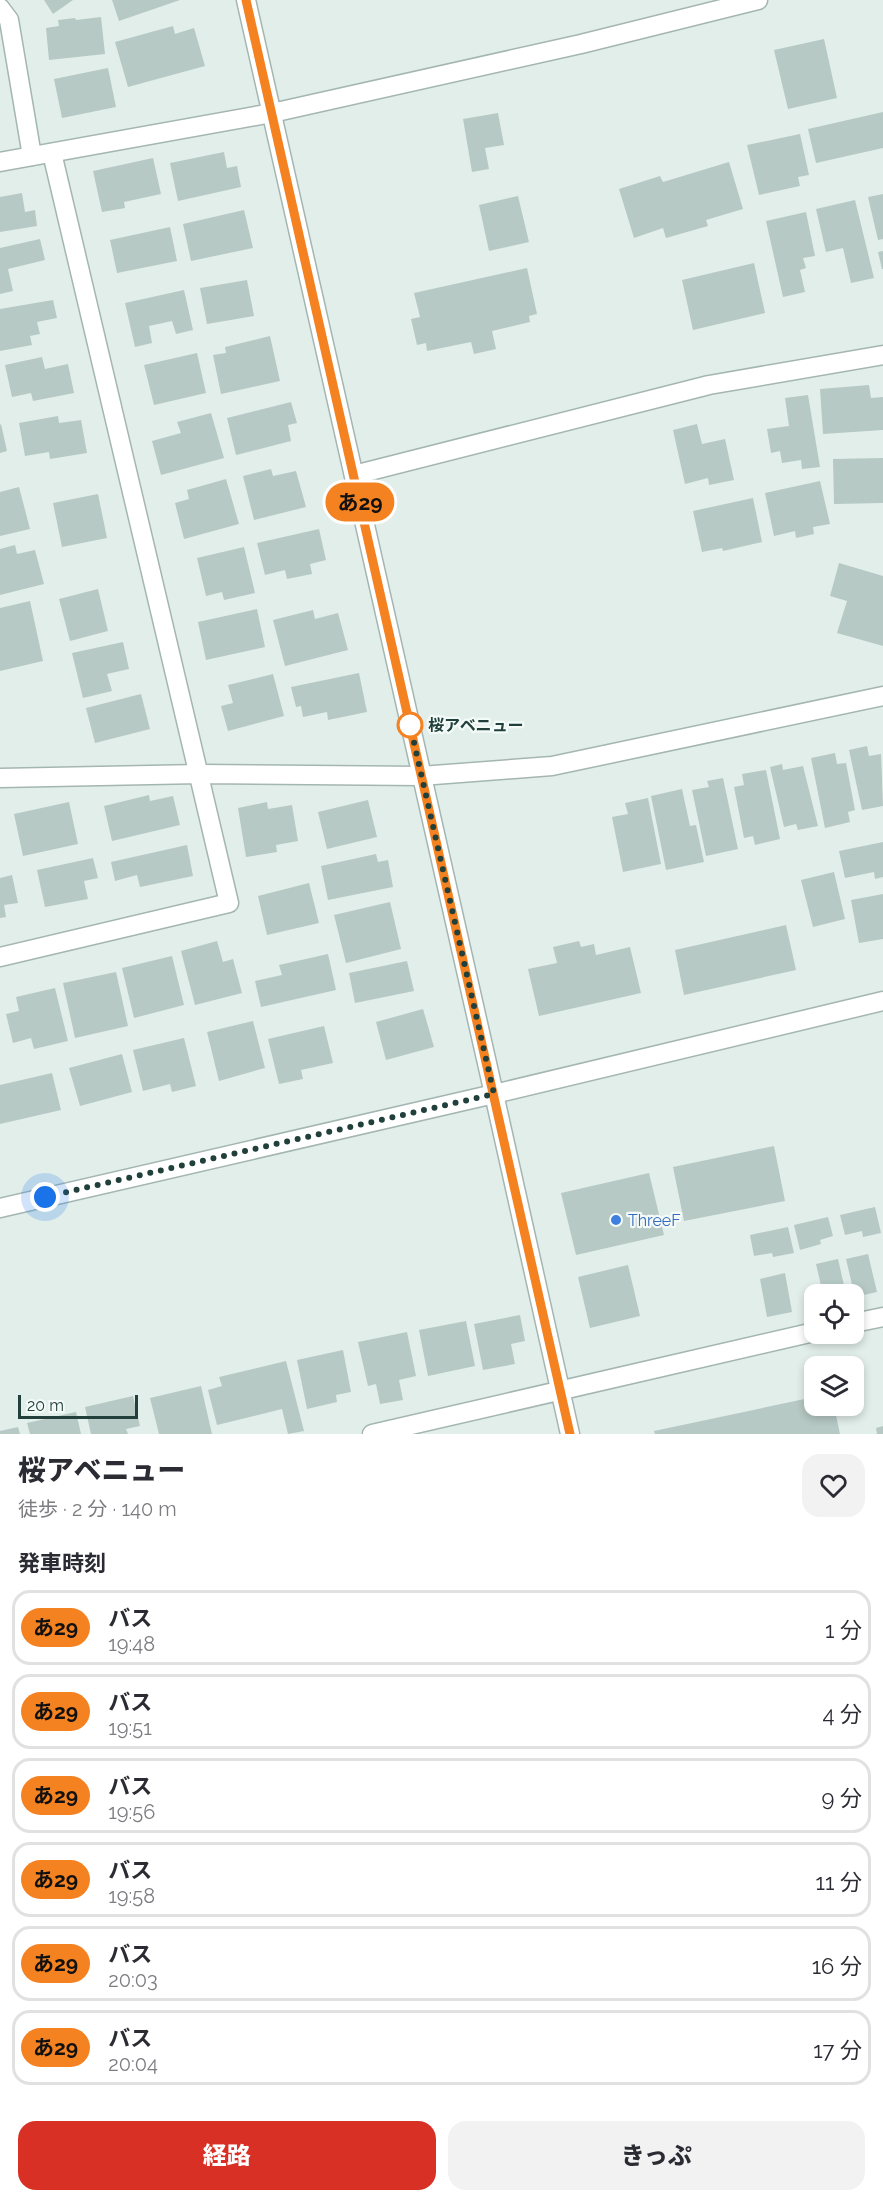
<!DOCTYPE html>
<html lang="ja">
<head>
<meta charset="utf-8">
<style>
  body { margin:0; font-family:Raleway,"Noto Sans JP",sans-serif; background:#f2f2f3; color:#2b2b33; height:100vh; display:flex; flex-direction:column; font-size:22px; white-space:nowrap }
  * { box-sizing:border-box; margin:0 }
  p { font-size:20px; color:#7c7c81 }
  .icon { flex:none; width:33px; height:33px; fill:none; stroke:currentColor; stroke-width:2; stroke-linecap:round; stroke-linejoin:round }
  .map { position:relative; height:1434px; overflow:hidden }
  .drawer { display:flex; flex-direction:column; background:#fff; flex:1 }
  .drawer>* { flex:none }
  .badge { padding:0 12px; border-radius:20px; font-size:21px; line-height:39px }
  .fabs { position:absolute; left:804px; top:1284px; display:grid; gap:12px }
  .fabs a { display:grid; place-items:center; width:60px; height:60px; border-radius:12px; background:#fff; box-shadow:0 3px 9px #0003; font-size:30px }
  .scale { position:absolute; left:18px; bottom:15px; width:120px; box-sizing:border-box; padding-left:6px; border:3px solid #21403c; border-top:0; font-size:16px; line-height:21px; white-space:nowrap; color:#21403c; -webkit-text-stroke:4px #f3faf7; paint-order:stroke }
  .you { position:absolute; width:30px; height:30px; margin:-15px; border:4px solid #fff; border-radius:50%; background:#1a73e8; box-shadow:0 0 0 9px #1a73e833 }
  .map>.badge { position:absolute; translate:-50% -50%; box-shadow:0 0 0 3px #fff }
  h2 { padding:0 18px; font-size:22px; line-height:54px }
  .round { display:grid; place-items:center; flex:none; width:63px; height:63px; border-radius:18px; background:#f2f2f3 }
  .headline { display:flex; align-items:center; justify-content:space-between; height:102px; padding:0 18px }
  h1 { font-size:28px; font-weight:800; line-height:45px }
  .button { display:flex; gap:12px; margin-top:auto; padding:12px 18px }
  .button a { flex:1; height:69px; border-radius:18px; background:#d93025; color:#fff; font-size:24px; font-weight:800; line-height:69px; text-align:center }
  .button a+a { background:#f2f2f3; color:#2b2b33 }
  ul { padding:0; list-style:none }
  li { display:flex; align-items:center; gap:18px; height:75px; margin:0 12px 9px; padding:0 6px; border:3px solid #e1e1e2; border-radius:18px }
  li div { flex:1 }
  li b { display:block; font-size:22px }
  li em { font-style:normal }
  li .badge { min-width:66px; font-weight:700; text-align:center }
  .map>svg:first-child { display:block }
  .building { fill:#b7c9c4 }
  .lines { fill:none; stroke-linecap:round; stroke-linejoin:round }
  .service-casing { stroke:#a4b6b2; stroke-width:21 }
  .minor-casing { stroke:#a4b6b2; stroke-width:21 }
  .tertiary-casing { stroke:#a4b6b2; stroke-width:21 }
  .service { stroke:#fff; stroke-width:18 }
  .minor { stroke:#fff; stroke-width:18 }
  .tertiary { stroke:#fff; stroke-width:18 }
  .line-casing { stroke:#fff; stroke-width:14 }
  .line { stroke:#f58220; stroke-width:9 }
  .walk { stroke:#21403c; stroke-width:6; stroke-dasharray:0 10.8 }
  .stop-dot { fill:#fff; stroke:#f58220; stroke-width:3 }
  .shop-dot { fill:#3f7fe0; stroke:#f3faf7; stroke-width:2 }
  .labels { text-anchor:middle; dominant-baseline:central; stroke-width:4.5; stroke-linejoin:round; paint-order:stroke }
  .stop-label { font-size:16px; font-weight:bold; fill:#21403c; stroke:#f3faf7; text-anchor:start }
  .shop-label { font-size:16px; fill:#366cbe; stroke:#f3faf7; text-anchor:start }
</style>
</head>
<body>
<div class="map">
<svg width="883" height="1434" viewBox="0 0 883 1434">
  <rect width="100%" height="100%" fill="#e2eeea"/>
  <g class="building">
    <polygon points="44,0 73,0 53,14"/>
    <polygon points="112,0 180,0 119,21"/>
    <polygon points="101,17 105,54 49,60 46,28 59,26 58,20 75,18 76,20"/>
    <polygon points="173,26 175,34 194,28 205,66 128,87 115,42"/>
    <polygon points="824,39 837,98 788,109 774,50"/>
    <polygon points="108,68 116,107 62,118 54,79"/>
    <polygon points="883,112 883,148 816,163 808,129"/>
    <polygon points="498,113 504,145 485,148 489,169 472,172 463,119"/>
    <polygon points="800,134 809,175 798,177 800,186 759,195 747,145"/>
    <polygon points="224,152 227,168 237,166 241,187 178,201 170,163"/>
    <polygon points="153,158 161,194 124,202 125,208 102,212 93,171"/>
    <polygon points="729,162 743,209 706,220 708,226 666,238 663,228 634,238 619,189 660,176 663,182"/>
    <polygon points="22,193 25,212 35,210 37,226 0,232 0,197"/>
    <polygon points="883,194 883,239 878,240 868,197"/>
    <polygon points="518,196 529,242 489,251 479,205"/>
    <polygon points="855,200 874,278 851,283 843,248 826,252 816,209"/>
    <polygon points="244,210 253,248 191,261 183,224"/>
    <polygon points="806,212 815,256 803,258 806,268 800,270 805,292 783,297 766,221"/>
    <polygon points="170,227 177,261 117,273 110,240"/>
    <polygon points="40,239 45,260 8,269 13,291 0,294 0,248"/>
    <polygon points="883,251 883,269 882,269 878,252"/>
    <polygon points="754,263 765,313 693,330 682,280"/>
    <polygon points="527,268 537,314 529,316 530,322 492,331 496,349 474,354 471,342 427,351 426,343 417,345 411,319 420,317 414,293"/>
    <polygon points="247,280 254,316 207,324 200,288"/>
    <polygon points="184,290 193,330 176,334 172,321 149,326 152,343 135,347 125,303"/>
    <polygon points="53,300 57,318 37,322 40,334 30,336 32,345 0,351 0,309"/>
    <polygon points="270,336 280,381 221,394 213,355 226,353 225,347"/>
    <polygon points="197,353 206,393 154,405 144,365"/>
    <polygon points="42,357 45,369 68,364 74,393 33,401 31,393 12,397 5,365"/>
    <polygon points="869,385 871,398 883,397 883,430 823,434 820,389"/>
    <polygon points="808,395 820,467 802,469 801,460 782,463 780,451 771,453 767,429 789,426 785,398"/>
    <polygon points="291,402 297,423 288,425 291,441 236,455 227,418"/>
    <polygon points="211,413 224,458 161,475 152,441 181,433 177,422"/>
    <polygon points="58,416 59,423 81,420 87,453 50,459 49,452 25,456 19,423"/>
    <polygon points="1,424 7,451 0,453 0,425"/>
    <polygon points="697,424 702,444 725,439 734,480 709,485 708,478 685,484 673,430"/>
    <polygon points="883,458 883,503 834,504 833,459"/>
    <polygon points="271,469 273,476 296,471 306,507 254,520 243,476"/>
    <polygon points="226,479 239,524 184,539 175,503 189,499 187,490"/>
    <polygon points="820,481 830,524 813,527 814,534 796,538 795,531 774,536 765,493"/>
    <polygon points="19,487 30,529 0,536 0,492"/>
    <polygon points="98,494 107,538 62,547 53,503"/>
    <polygon points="753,498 762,542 723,551 722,548 702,552 693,511"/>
    <polygon points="319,529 326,560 310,564 312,574 287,579 285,570 265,575 257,543"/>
    <polygon points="15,545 17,554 35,550 44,584 0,595 0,549"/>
    <polygon points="244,547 255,593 224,600 222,592 206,596 197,558"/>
    <polygon points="839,563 883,576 883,646 837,633 847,601 830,596"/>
    <polygon points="98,589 108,631 70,641 59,599"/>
    <polygon points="30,601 43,661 0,671 0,608"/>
    <polygon points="257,609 265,647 206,660 198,622"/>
    <polygon points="313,610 315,619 338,613 348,650 285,666 273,620"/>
    <polygon points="123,642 129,669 107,674 112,691 83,698 72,653"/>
    <polygon points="359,673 367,712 328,720 327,712 303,717 301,706 296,707 291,687"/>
    <polygon points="273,674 284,716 228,731 221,706 233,703 228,685"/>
    <polygon points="141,694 150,729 95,743 86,708"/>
    <polygon points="867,746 869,756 881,754 883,806 862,810 849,750"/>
    <polygon points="835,753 837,764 846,763 855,810 848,812 850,822 825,828 811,758"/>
    <polygon points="782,764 783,770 803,766 818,826 798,830 796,824 784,827 770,767"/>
    <polygon points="766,770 780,839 755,845 753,836 744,838 734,787 744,785 742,774"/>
    <polygon points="723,778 738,849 706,856 692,790 709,787 707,781"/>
    <polygon points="682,789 690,826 696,825 704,862 666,870 651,796"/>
    <polygon points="149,795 150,801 173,796 180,825 112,841 104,806"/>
    <polygon points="648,798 661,864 623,872 612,817 628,814 625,803"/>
    <polygon points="368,800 377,837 327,849 318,812"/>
    <polygon points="69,802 78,844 23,856 14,814"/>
    <polygon points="267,802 268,809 292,805 298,841 276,845 277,852 246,857 238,808"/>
    <polygon points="883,842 883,877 875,879 874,872 845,878 839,851"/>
    <polygon points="187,845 193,876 140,887 137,875 115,881 111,862"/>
    <polygon points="376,854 378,862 388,860 393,887 328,900 321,866"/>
    <polygon points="93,858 98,878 84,881 88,899 45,907 37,870"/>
    <polygon points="834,872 845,919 813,927 801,880"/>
    <polygon points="12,875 18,903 4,905 6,917 0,918 0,878"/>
    <polygon points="309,883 319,923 267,935 258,896"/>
    <polygon points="883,894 883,939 859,943 851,900"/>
    <polygon points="390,902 401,949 346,963 334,915"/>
    <polygon points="786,925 796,970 684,995 675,950"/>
    <polygon points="217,941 223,962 233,959 242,993 195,1005 181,951"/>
    <polygon points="579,941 581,947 594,944 596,955 630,947 641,993 539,1016 528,969 557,963 553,947"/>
    <polygon points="328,954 336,990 261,1007 255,981 282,975 279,965"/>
    <polygon points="172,956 184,1005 134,1018 122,968"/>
    <polygon points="407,961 414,991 355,1003 349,973"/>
    <polygon points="116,972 128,1026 75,1038 63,983"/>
    <polygon points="55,988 68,1041 34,1049 31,1038 13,1043 6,1014 19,1011 16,997"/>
    <polygon points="423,1009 434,1047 386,1060 376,1022"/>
    <polygon points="253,1021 265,1068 219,1081 207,1032"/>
    <polygon points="324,1026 333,1063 301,1070 303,1079 279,1084 268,1039"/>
    <polygon points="184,1038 196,1086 172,1092 170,1084 143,1091 133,1050"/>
    <polygon points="122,1054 132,1092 80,1106 69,1068"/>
    <polygon points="52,1073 61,1110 0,1124 0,1085"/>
    <polygon points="774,1146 785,1201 684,1221 673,1167"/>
    <polygon points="649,1173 664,1235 576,1255 561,1193"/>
    <polygon points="875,1207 881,1233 863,1237 862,1231 845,1235 840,1215"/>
    <polygon points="828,1217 833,1236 820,1240 821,1244 800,1250 794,1225"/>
    <polygon points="788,1227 794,1253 773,1257 772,1253 754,1256 750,1235"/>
    <polygon points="868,1254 877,1292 855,1297 846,1259"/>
    <polygon points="838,1259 846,1294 823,1294 816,1264"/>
    <polygon points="628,1265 640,1316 590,1328 578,1277"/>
    <polygon points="785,1273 792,1312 767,1317 760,1279"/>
    <polygon points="520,1315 525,1341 511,1344 515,1364 483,1370 474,1324"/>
    <polygon points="466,1321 475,1366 428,1376 419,1330"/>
    <polygon points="407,1332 416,1376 399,1380 403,1400 380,1404 376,1384 368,1386 358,1342"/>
    <polygon points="343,1350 351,1392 336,1395 337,1402 307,1409 297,1360"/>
    <polygon points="286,1361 304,1431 288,1434 282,1409 217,1425 208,1390 222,1386 219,1377"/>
    <polygon points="201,1386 212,1434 159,1434 150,1398"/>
    <polygon points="133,1396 140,1426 126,1429 128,1434 91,1434 85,1407"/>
    <polygon points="814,1397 814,1406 834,1406 840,1434 655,1434 654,1431"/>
    <polygon points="76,1412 81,1434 30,1434 27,1423"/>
    <polygon points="883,1426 883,1434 877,1434 876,1428"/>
    <polygon points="18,1427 20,1434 0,1434 0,1431"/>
  </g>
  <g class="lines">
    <g class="service-casing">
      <polyline id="service" points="0,8 9,20 32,156"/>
    </g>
    <g class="minor-casing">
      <g id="minor">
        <polyline points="0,162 272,113"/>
        <polyline points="354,475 709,385 883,355"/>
        <polyline points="0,778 200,774 421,776 552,766 883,696"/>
        <polyline points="0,957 229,903 52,153"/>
        <polyline points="854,1323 883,1317"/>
        <polyline points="372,1434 814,1332"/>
      </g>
    </g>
    <g class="tertiary-casing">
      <g id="tertiary">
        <polyline points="246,0 494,1094 570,1434"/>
        <polyline points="272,113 581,44 758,0"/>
        <polyline points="0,1208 494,1094 883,1001"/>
      </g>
    </g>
    <use href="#service" class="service"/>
    <use href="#minor" class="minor"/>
    <use href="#tertiary" class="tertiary"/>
  </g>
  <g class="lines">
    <g class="line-casing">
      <polyline id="line" points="246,0 570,1434"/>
    </g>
    <use href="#line" class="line"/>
    <polyline class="walk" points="45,1197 494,1094 410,725"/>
  </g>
  <circle class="stop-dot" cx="410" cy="725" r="12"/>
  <circle class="shop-dot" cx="616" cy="1220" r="6"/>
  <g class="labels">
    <g class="stop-label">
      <text x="428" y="725">桜アベニュー</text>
    </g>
    <g class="shop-label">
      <text x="628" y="1220">ThreeF</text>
    </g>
  </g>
</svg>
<div class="fabs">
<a><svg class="icon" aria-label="locate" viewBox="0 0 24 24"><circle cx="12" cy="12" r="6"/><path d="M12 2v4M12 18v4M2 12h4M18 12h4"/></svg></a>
<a><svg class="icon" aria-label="layers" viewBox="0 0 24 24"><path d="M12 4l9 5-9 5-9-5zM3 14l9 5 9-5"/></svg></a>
</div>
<div class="scale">20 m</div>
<div class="you" style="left:45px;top:1197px"></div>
<b class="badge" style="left:360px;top:502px;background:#f58220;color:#111">あ29</b>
</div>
<section class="drawer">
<div class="headline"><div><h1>桜アベニュー</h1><p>徒歩 · 2 分 · 140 m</p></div><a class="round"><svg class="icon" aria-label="heart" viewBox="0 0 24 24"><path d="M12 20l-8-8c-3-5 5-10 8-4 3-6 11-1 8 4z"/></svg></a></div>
<h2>発車時刻</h2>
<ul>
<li><span class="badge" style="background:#f58220;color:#111">あ29</span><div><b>バス</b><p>19:48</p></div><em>1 分</em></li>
<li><span class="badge" style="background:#f58220;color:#111">あ29</span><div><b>バス</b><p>19:51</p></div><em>4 分</em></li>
<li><span class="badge" style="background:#f58220;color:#111">あ29</span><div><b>バス</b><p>19:56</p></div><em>9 分</em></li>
<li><span class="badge" style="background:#f58220;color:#111">あ29</span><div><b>バス</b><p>19:58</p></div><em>11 分</em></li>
<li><span class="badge" style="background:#f58220;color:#111">あ29</span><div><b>バス</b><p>20:03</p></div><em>16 分</em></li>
<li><span class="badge" style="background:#f58220;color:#111">あ29</span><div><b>バス</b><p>20:04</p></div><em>17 分</em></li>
</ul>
<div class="button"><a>経路</a><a>きっぷ</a></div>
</section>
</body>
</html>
